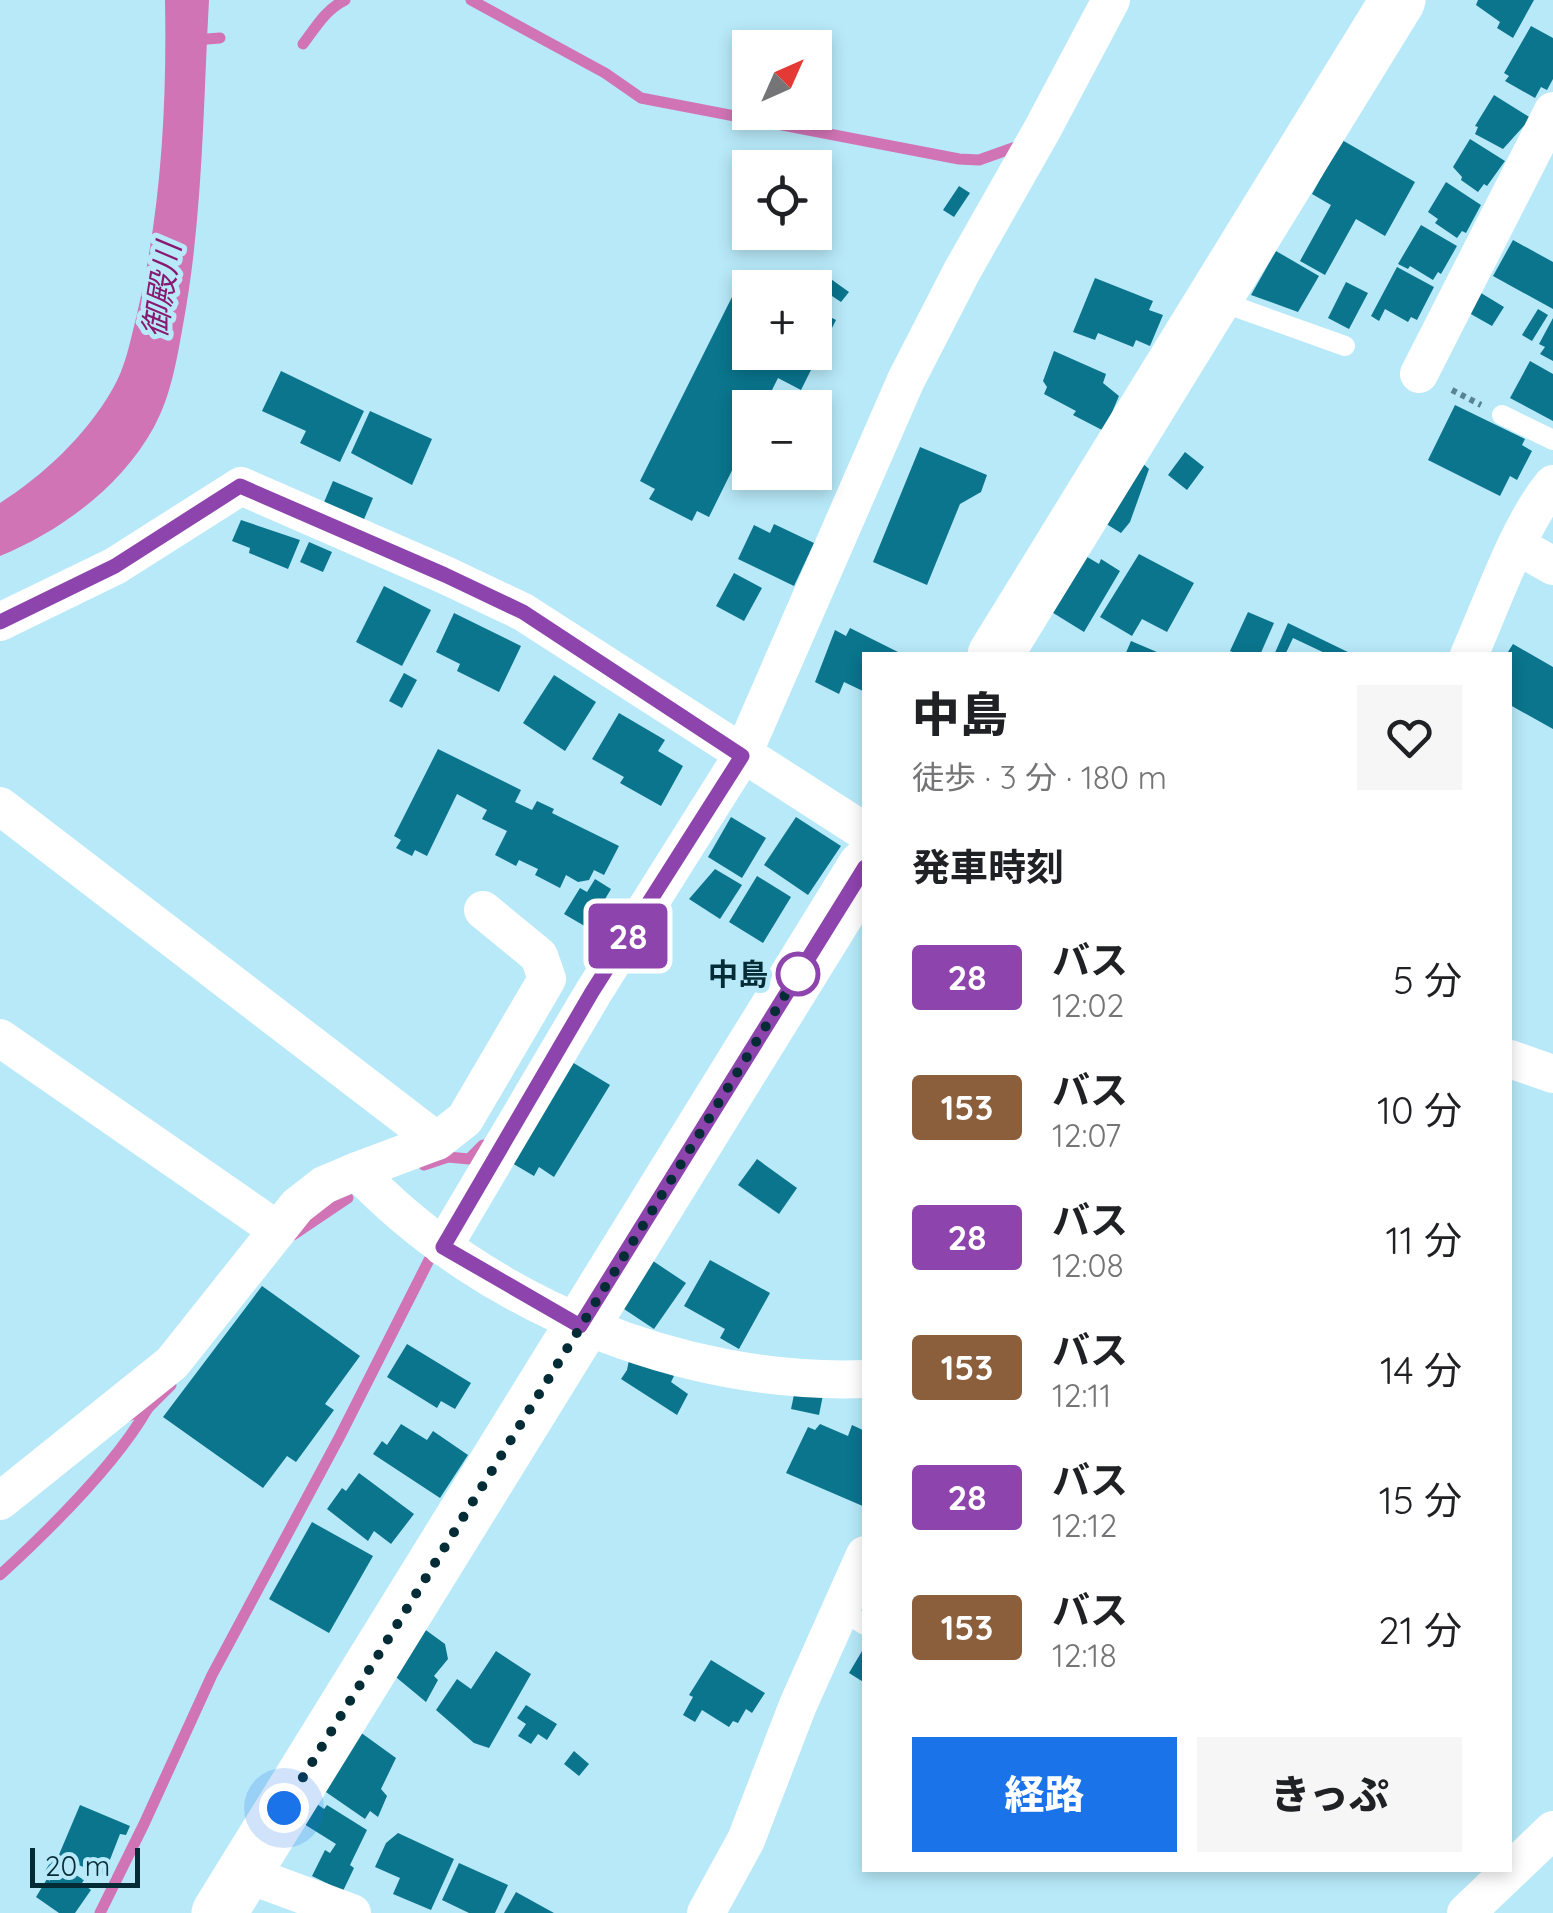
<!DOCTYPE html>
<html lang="ja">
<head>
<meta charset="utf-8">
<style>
  body { margin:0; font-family:Quicksand,"Noto Sans JP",sans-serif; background:#f6f6f6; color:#202124; height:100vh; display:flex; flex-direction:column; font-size:38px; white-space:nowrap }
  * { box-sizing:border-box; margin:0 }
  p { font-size:32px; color:#757577 }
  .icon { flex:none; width:55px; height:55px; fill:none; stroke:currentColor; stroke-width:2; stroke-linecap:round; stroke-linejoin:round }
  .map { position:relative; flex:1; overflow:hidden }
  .details { position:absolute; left:862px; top:652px; width:650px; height:1220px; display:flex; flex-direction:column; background:#fff; border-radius:0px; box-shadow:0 5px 15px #0003 }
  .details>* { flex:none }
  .badge { padding:0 20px; border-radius:8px; font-size:35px; line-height:65px }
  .needle { width:65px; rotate:45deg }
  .tools { position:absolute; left:732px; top:30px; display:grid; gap:20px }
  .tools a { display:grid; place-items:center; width:100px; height:100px; border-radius:0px; background:#fff; box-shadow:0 5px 15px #0003; font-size:50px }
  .scale { position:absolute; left:30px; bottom:25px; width:110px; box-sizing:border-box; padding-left:10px; border:5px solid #042c36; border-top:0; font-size:28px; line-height:35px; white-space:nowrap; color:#042c36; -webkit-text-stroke:8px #b8e9f9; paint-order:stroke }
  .you { position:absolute; width:50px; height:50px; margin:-25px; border:8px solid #fff; border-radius:50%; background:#1a73e8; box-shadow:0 0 0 15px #1a73e833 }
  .map>.badge { position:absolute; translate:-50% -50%; box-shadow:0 0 0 5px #fff }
  h2 { padding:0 50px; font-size:38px; line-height:90px }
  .round { display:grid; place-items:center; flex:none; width:105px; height:105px; border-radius:0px; background:#f6f6f6 }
  .summary { display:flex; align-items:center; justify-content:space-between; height:170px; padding:0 50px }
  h1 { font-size:48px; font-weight:800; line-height:75px }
  .cta { display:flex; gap:20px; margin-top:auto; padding:20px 50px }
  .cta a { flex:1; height:115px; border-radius:0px; background:#1a73e8; color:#fff; font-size:40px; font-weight:800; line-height:115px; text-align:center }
  .cta a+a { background:#f6f6f6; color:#202124 }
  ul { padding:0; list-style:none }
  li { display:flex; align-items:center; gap:30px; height:130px; padding:0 50px }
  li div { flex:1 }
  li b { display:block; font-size:38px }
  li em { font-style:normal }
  li .badge { min-width:110px; font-weight:700; text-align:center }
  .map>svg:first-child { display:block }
  .water { fill:#d174b5 }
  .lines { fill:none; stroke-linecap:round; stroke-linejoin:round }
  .stream { stroke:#d174b5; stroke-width:11 }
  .building { fill:#0a758d }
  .path { stroke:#588491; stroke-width:6; stroke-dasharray:5 5; stroke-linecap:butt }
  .lane { stroke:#fff; stroke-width:20 }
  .street { stroke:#fff; stroke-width:38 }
  .secondary { stroke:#fff; stroke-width:55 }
  .line-casing { stroke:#fff; stroke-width:22 }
  .line { stroke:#8e44ad; stroke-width:15 }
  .walk { stroke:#042c36; stroke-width:10; stroke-dasharray:0 18 }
  .stop-dot { fill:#fff; stroke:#8e44ad; stroke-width:5 }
  .labels { text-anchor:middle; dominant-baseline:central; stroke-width:10; stroke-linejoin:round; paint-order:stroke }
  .stop-label { font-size:30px; font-weight:bold; fill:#042c36; stroke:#b8e9f9; text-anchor:end }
  .water-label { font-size:32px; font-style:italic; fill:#891870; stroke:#b8e9f9 }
</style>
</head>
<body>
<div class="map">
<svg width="1553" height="1913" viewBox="0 0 1553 1913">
  <rect width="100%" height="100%" fill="#b8e9f9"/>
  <path class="water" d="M165,0H209C203,108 203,218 183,325C177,359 171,396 154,427C122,486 61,531 0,556V503C44,475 86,435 112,390C125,369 130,342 136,318C161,214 167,107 165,0Z"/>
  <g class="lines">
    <g class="stream">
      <polyline points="471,0 605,73 641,98 959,159 979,160 1021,145"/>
      <polyline points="194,40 220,38"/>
      <path d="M303,44C316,27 325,10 345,0"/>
      <polyline points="424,1165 448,1157 469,1159 483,1145"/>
      <polyline points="293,1235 348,1198"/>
      <polyline points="131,1415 148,1408 171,1385"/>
      <path d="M0,1575C48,1531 116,1464 148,1408"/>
      <polyline points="100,1913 144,1824 212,1675 340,1436 429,1260"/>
    </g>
  </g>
  <g class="building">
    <polygon points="1478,0 1534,0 1513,38 1497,28 1500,22 1476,5"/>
    <polygon points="1531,26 1553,38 1553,79 1547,90 1541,87 1535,98 1505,81 1509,76 1504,73"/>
    <polygon points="1494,95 1531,118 1503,149 1475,134 1478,127 1475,126"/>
    <polygon points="1470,139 1505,161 1487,186 1484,184 1478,192 1461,180 1462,177 1453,167"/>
    <polygon points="1342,140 1415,182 1385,236 1356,219 1325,275 1300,261 1331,205 1312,194"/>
    <polygon points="1446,182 1481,205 1466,233 1462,231 1457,238 1435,223 1438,219 1428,212"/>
    <polygon points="959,186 970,193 954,217 943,210"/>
    <polygon points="1421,225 1457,246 1441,274 1438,272 1433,280 1410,266 1408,269 1398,264"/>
    <polygon points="1513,240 1553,262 1553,309 1493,276"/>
    <polygon points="1276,251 1319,276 1298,312 1251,295"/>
    <polygon points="1397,267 1434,287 1417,320 1411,317 1408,322 1385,309 1379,321 1371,316"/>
    <polygon points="760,270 793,288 750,288 750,352 815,352 815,309 836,320 801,390 778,378 763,408 750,408 750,434 709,517 697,511 692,521 649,499 655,489 640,481 744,273 755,280"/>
    <polygon points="828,277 849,292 841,302 820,288"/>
    <polygon points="1095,278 1153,301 1149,310 1163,315 1150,346 1136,340 1133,347 1098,333 1095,340 1073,332"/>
    <polygon points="1346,282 1368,293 1349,329 1328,318"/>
    <polygon points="1481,293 1504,307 1492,326 1469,313"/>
    <polygon points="1538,309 1548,315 1532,341 1522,335"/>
    <polygon points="1553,318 1553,361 1540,354 1545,347 1539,344"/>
    <polygon points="1054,351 1106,374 1103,383 1119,396 1104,431 1073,415 1076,411 1044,394 1047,387 1043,381"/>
    <polygon points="1530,361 1553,374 1553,421 1510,398"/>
    <polygon points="281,371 364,411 340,462 300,443 306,431 262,411"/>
    <polygon points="1455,405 1525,439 1522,445 1532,451 1517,480 1510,476 1500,496 1428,460"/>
    <polygon points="370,411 432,439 412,485 351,453"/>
    <polygon points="920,447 987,475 981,492 960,504 927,585 873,562"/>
    <polygon points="1185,452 1204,467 1187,490 1168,475"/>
    <polygon points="1140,461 1149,469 1130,522 1121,533 1103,522"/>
    <polygon points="333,481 373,498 362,524 322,507"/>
    <polygon points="241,520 300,540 288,569 249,553 250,548 232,541"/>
    <polygon points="774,524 814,543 794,586 738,559 754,525 770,533"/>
    <polygon points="309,542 332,552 323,572 300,562"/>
    <polygon points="1139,554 1194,583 1167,632 1142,619 1132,636 1100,617"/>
    <polygon points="1084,555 1099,564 1101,559 1120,571 1084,632 1050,611"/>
    <polygon points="734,573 762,588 744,621 716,606"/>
    <polygon points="384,586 431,610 402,666 356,642"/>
    <polygon points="1248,612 1274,623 1260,655 1239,655 1230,651"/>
    <polygon points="454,613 521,646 499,692 457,671 460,664 436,652"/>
    <polygon points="1288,623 1354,655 1329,655 1293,638 1285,655 1274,655"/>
    <polygon points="850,628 904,655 865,655 865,692 844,682 839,694 815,682 835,630 846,636"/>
    <polygon points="1131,641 1164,655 1125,655"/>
    <polygon points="1513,644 1553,667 1553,729 1510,705 1510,655 1506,655"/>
    <polygon points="404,673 417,680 402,708 389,701"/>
    <polygon points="554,675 596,702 565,751 523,723"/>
    <polygon points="619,713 665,740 658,751 683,766 661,806 620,783 624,777 592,759"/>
    <polygon points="438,749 521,790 515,802 532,810 537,801 554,809 552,813 619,846 604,875 594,870 589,880 578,882 566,875 560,888 535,875 538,869 519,860 516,866 495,855 507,831 482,819 487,810 457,794 427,856 415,850 412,856 396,848 401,840 394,836"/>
    <polygon points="731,817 766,838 742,878 708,857"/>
    <polygon points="796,817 841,846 808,895 764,865"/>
    <polygon points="715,869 742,885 720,919 689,899"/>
    <polygon points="757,876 791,897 763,943 729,922"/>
    <polygon points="595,879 611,889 588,928 564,914 580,888 587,892"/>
    <polygon points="572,1062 610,1085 554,1177 539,1167 534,1176 505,1159"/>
    <polygon points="757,1159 797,1188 779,1214 738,1185"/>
    <polygon points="710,1260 770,1293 739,1349 720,1338 725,1329 684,1306"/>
    <polygon points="653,1261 686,1283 654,1329 621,1307"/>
    <polygon points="262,1286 360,1356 325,1404 334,1410 296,1462 287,1456 263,1488 163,1417"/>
    <polygon points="407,1344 471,1383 455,1409 441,1401 437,1408 387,1377"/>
    <polygon points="631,1350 674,1376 671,1382 688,1394 677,1415 621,1379 627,1370"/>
    <polygon points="795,1390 823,1395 819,1415 791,1409"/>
    <polygon points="401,1424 427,1440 433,1431 468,1455 440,1498 373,1454 382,1441 387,1445"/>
    <polygon points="820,1424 848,1436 852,1425 865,1431 865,1507 786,1473 808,1427 815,1430"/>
    <polygon points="359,1473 414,1514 391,1544 374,1531 368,1541 327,1509 342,1488 346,1491"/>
    <polygon points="312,1522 373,1556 329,1633 269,1599"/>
    <polygon points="423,1628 445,1644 448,1659 434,1676 438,1680 426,1702 391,1673"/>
    <polygon points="865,1646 865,1683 849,1673"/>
    <polygon points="496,1651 531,1674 489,1748 474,1743 436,1710 457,1679 471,1689"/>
    <polygon points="711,1660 765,1693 752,1713 746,1709 738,1723 733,1721 729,1727 702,1710 695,1722 683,1715 693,1697 689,1695"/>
    <polygon points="526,1705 557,1724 547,1740 538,1734 531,1744 518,1736 526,1724 517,1718"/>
    <polygon points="360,1732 396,1758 381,1789 387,1796 378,1817 370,1811 365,1819 323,1790"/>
    <polygon points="574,1751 589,1764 579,1776 564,1764"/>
    <polygon points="317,1804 324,1809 327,1805 367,1830 350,1865 354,1868 343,1891 312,1876 325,1850 330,1853 336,1844 304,1824"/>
    <polygon points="80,1805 130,1826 126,1835 120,1834 104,1875 58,1857"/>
    <polygon points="398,1833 454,1859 431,1910 393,1894 400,1878 375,1867 386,1843"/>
    <polygon points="52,1860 84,1880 82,1883 91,1890 75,1913 59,1913 36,1897 50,1874 45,1871"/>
    <polygon points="459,1863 508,1885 495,1913 469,1913 442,1900"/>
    <polygon points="516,1892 554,1913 504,1913"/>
  </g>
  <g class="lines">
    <polyline class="path" points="1452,390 1481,405"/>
    <g class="lane">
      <polyline points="1216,300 1345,346"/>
      <polyline points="1502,415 1553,440"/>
      <polyline points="840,1609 865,1625"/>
    </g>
    <g class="street">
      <polyline points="1419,374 1553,111"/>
      <polyline points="1518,546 1553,566"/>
      <polyline points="0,622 115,566 241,486 445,575 523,612 865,832"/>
      <path d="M1469,655C1492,604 1518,526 1553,484"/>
      <path d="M0,806L437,1141L357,1171C483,1304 682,1386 865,1379"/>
      <polyline points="0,1038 276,1229"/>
      <polyline points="1510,1059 1553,1074"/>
      <polyline points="437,1141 465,1119 547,979 539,956 483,910"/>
      <polyline points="443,1247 593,993 742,756 906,380 962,271 1042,130 1111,0"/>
      <polyline points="0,1501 172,1363 297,1206 324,1185 357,1171"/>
      <polyline points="244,1873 352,1913"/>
      <polyline points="706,1913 746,1840 798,1705 865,1555"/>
      <polyline points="1466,1913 1553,1830"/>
    </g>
    <g class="secondary">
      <polyline points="995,655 1398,0"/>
      <polyline points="219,1913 865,867"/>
    </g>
  </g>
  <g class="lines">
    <g class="line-casing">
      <polyline id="line" points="0,622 115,566 240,486 445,575 523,612 742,756 592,992 443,1247 580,1326 865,867"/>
    </g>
    <use href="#line" class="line"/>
    <polyline class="walk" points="284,1808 798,974"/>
  </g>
  <circle class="stop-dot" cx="798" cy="974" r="20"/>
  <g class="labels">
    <g class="stop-label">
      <text x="768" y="974">中島</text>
    </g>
    <g class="water-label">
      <text transform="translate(161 290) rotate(-81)">御殿川</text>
    </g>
  </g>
</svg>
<div class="tools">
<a><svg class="needle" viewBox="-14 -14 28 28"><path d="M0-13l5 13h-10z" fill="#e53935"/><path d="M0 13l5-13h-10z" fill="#757577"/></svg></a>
<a><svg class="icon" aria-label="locate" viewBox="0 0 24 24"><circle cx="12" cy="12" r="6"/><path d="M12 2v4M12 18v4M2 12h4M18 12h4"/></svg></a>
<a>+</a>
<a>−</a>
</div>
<div class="scale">20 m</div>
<div class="you" style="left:284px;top:1808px"></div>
<b class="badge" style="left:628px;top:936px;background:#8e44ad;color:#fff">28</b>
<section class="details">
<div class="summary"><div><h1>中島</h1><p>徒歩 · 3 分 · 180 m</p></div><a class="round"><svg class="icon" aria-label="heart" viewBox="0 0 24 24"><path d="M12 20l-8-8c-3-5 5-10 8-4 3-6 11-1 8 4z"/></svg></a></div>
<h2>発車時刻</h2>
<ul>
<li><span class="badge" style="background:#8e44ad;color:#fff">28</span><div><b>バス</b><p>12:02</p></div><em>5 分</em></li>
<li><span class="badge" style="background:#8b5e3c;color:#fff">153</span><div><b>バス</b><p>12:07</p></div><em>10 分</em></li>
<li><span class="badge" style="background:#8e44ad;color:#fff">28</span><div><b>バス</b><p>12:08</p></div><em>11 分</em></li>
<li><span class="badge" style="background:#8b5e3c;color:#fff">153</span><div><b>バス</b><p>12:11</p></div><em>14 分</em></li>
<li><span class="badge" style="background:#8e44ad;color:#fff">28</span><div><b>バス</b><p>12:12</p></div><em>15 分</em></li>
<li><span class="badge" style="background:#8b5e3c;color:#fff">153</span><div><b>バス</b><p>12:18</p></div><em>21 分</em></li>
</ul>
<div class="cta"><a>経路</a><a>きっぷ</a></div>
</section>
</div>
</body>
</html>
